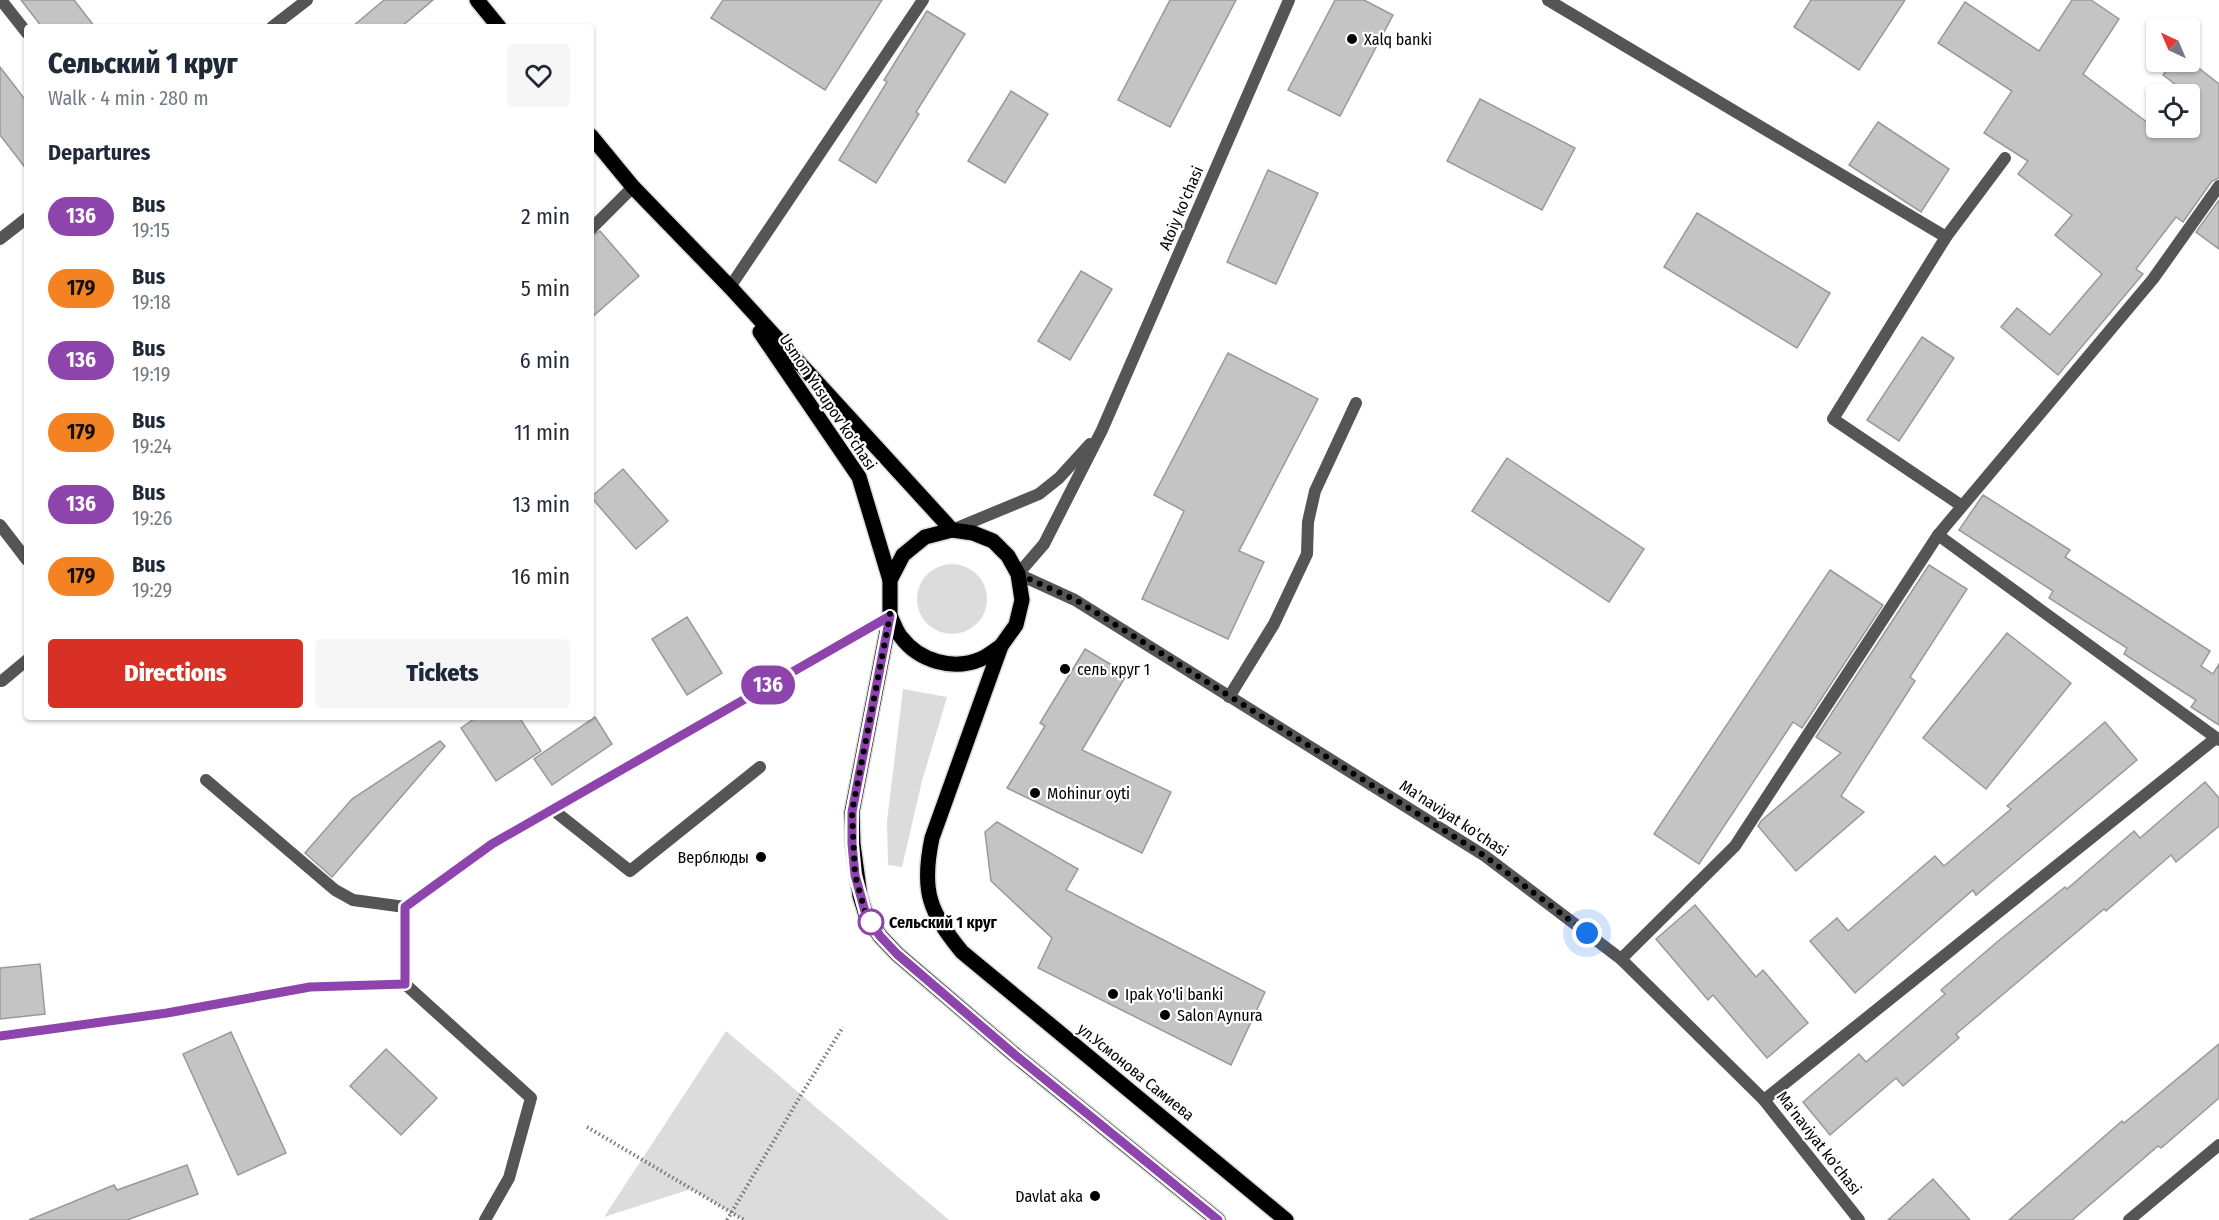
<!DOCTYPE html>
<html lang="en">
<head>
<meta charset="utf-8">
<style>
  body { margin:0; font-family:"Fira Sans Condensed",sans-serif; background:#f6f6f7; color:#1f2937; height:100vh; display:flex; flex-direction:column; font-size:22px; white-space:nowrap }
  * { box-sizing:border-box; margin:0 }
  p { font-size:20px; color:#747a83 }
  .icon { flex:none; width:33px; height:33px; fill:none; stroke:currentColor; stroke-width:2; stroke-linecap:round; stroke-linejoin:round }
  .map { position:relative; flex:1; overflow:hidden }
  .drawer { position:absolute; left:24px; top:24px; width:570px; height:696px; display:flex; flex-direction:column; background:#fff; border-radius:6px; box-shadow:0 2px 4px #0004 }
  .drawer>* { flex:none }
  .badge { padding:0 12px; border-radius:20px; font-size:21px; line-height:39px }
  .needle { width:39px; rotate:316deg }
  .tools { position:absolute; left:2146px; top:18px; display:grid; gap:12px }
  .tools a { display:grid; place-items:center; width:54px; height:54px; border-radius:6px; background:#fff; box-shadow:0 2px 4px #0004; font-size:30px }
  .you { position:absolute; width:30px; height:30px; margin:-15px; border:4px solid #fff; border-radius:50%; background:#1a73e8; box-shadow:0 0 0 9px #1a73e833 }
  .map>.badge { position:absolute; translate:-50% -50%; box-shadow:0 0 0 3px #fff }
  h2 { padding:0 24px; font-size:22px; line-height:54px }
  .round { display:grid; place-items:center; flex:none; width:63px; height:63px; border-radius:6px; background:#f6f6f7 }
  .head { display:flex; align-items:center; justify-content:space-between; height:102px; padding:0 24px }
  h1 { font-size:28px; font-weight:800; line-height:45px }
  .primary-button { display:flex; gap:12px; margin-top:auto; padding:12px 24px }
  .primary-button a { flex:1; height:69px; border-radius:6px; background:#d93025; color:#fff; font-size:24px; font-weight:800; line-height:69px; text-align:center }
  .primary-button a+a { background:#f6f6f7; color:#1f2937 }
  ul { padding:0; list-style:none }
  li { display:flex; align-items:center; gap:18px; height:72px; padding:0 24px }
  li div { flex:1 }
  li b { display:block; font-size:22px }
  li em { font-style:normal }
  li .badge { min-width:66px; font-weight:700; text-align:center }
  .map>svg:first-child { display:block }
  .green { fill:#dcdcdc }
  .building { fill:#c4c4c4; stroke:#999; stroke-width:1.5 }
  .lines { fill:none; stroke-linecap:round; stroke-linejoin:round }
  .primary-casing { stroke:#dbdbdb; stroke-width:18 }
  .path { stroke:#777; stroke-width:4; stroke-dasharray:1.5 3; stroke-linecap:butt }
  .service { stroke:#555; stroke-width:12 }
  .minor { stroke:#555; stroke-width:12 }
  .tertiary { stroke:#555; stroke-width:12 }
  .primary { stroke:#000; stroke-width:15 }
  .line-casing { stroke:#fff; stroke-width:14 }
  .line { stroke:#8e44ad; stroke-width:9 }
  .walk { stroke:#000; stroke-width:6; stroke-dasharray:0 10.8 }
  .poi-dot { fill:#000; stroke:#fff; stroke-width:2 }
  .stop-dot { fill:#fff; stroke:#8e44ad; stroke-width:3 }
  .labels { text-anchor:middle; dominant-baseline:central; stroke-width:4.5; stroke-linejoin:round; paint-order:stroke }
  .poi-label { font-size:16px; fill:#000; stroke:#fff; text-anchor:start }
  .street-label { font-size:16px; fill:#000; stroke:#fff }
  .stop-label { font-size:16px; font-weight:bold; fill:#000; stroke:#fff; text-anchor:start }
</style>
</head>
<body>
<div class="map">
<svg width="2219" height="1220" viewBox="0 0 2219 1220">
  <rect width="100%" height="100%" fill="#fff"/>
  <g class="green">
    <circle cx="952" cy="599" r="35"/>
    <polygon points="903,689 947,697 922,781 902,867 888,865 887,821"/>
    <polygon points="726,1031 949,1220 744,1220 691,1189 604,1217"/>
  </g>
  <g class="building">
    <polygon points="21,0 74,0 95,27 42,27"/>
    <polygon points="384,0 433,0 401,27 352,27"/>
    <polygon points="723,0 882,0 825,90 711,18"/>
    <polygon points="1170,0 1236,0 1170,127 1118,100"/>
    <polygon points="1335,0 1364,0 1393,15 1340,116 1288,90"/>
    <polygon points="1811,0 1905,0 1859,70 1794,27"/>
    <polygon points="2072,0 2091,0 2119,19 2083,74 2152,126 2157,119 2157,128 2190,128 2190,94 2176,94 2181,89 2163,75 2174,62 2191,62 2219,84 2219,178 2212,181 2183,222 2176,217 2136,269 2143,274 2058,375 2001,327 2017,308 2050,335 2102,274 2055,235 2072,215 2018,174 2028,161 1984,133 2012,91 1938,43 1965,2 2039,51"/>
    <polygon points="927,11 965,34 916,112 919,114 876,183 839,160 887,82 884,80"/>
    <polygon points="0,67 27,102 27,170 0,135"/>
    <polygon points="1011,91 1048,114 1005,183 968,161"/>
    <polygon points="1480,99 1575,148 1542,210 1447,161"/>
    <polygon points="1878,122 1949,169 1921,212 1849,165"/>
    <polygon points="1268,170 1318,193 1276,284 1227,262"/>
    <polygon points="2219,200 2219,249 2196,232"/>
    <polygon points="1697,213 1830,293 1797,348 1664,267"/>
    <polygon points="600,231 639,276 591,318 591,237"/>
    <polygon points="1081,271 1112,289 1070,360 1038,341"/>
    <polygon points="1922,337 1954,358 1899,441 1867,420"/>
    <polygon points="1228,353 1318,399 1239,551 1264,562 1228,639 1142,599 1184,511 1154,495"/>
    <polygon points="1507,458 1644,549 1609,602 1472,511"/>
    <polygon points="623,469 668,521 636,549 591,497"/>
    <polygon points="1983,495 2070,550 2065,557 2210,651 2201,666 2213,674 2219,664 2219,725 2191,707 2196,700 2124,654 2127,648 2049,598 2053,591 1959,530"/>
    <polygon points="1929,565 1967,589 1910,677 1915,681 1841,796 1864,812 1796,871 1758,826 1761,821 1841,753 1816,737"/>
    <polygon points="1830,570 1883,605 1802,728 1793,722 1699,864 1654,834"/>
    <polygon points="687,617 722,673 687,695 652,639"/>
    <polygon points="2007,633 2071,683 1986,789 1923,738"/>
    <polygon points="1085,649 1127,674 1082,750 1171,792 1142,853 1007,788 1045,726 1040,723"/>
    <polygon points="477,717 519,717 541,751 496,781 461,728"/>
    <polygon points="595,717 612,744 552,785 534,759"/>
    <polygon points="2105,722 2137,760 1976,895 1973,890 1855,993 1810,941 1837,918 1848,931 1935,856 1944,866 2011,809 2007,806"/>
    <polygon points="440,741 445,746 332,877 305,853 352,799"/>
    <polygon points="2205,782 2219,798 2219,826 2176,862 2171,855 2106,911 2104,909 1956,1034 1959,1038 1903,1086 1896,1078 1830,1135 1803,1102 1859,1054 1866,1062 1945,994 1941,990 1997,942 2065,887 2067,889 2134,831 2140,838"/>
    <polygon points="997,822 1078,869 1066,890 1265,992 1231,1065 1038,968 1052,938 991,881 985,832"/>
    <polygon points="1695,905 1756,977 1763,970 1808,1023 1767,1058 1713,995 1708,1000 1656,939"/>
    <polygon points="40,964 45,1014 0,1019 0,968"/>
    <polygon points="231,1032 286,1153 238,1175 183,1054"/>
    <polygon points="2219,1044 2219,1098 2161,1148 2158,1146 2072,1220 2009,1220 2122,1121 2124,1123"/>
    <polygon points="386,1049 437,1098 401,1135 350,1086"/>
    <polygon points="187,1165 198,1194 127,1220 29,1220 114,1185 117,1190"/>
    <polygon points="1933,1179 1970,1220 1888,1220"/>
  </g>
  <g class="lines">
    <g class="primary-casing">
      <g id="primary">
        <polyline points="477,0 499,27"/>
        <polyline points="591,136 633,187 730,287 952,530"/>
        <polyline points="760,332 859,477 890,580"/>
        <path d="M890,616C894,623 896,631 901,637C919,661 953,671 981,659C988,656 994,651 1001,646"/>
        <path d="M1218,1220L1015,1055L897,954L880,936L866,915L860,896L853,844L852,812L890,616V580L903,555L925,537L952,530L973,533L993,541L1008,556L1018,574L1022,600L1016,625L1001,646L932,838C921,890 929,912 962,952L1286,1220"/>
      </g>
    </g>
    <g class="path">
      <polyline points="587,1127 744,1220"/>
      <polyline points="727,1220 801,1095 843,1027"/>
    </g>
    <g class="service">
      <polyline points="1229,697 1274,624 1307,554 1308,522 1315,491 1356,403"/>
      <polyline points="206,780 335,890 353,900 405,907"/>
      <polyline points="552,809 630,871 760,767"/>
      <polyline points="0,1036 167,1013 310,987 405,984"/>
    </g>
    <g class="minor">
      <polyline points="1,0 27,33"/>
      <polyline points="1548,0 1946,237 2005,158"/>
      <polyline points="591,229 633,187"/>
      <polyline points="1946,237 1833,419 1962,506"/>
      <polyline points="730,287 923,0"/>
      <polyline points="0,525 27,560"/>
      <polyline points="1938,535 2219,740"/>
      <polyline points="1018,574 1075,600 1485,856 1621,959 1764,1100 1859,1220"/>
      <polyline points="2,681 27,660"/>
      <polyline points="1621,959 1735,846 1938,535 2153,279 2219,186"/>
      <polyline points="1764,1100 2216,738"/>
      <polyline points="485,1220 509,1178 531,1098 405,984 405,907 492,844 890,616"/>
      <polyline points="2129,1220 2219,1145"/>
    </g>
    <g class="tertiary">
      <polyline points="272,27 307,0"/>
      <polyline points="0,239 27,218"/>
      <polyline points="952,530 1039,494 1059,478 1090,444"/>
      <polyline points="1018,574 1044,544 1102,430 1289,0"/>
    </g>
    <use href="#primary" class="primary"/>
  </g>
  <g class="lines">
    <g class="line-casing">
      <polyline id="line" points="0,1036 167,1013 310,987 405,984 405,907 492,844 890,616 852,812 852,844 855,875 866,915 880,936 897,954 1015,1055 1218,1220"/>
    </g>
    <use href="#line" class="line"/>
    <polyline class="walk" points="871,922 873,926 866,915 855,875 852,812 890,616 890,580 903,555 925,537 952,530 973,532 993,541 1008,556 1018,574 1076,600 1485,856 1587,933"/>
  </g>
  <g class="poi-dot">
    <circle cx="1352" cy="39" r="6"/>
    <circle cx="1065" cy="669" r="6"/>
    <circle cx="1035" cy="793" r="6"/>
    <circle cx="761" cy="857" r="6"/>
    <circle cx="1113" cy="994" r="6"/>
    <circle cx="1165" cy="1015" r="6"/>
    <circle cx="1095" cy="1196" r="6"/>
  </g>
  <circle class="stop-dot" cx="871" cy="922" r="12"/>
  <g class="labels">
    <g class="poi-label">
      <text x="1364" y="39">Xalq banki</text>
      <text x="1077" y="669">сель круг 1</text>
      <text x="1047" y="793">Mohinur oyti</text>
      <text x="749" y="857" text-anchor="end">Верблюды</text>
      <text x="1125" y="994">Ipak Yo'li banki</text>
      <text x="1177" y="1015">Salon Aynura</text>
      <text x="1083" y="1196" text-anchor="end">Davlat aka</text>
    </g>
    <g class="street-label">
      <text transform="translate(1181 208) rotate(-67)">Atoiy ko'chasi</text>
      <text transform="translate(828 402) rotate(56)">Usmon Yusupov ko'chasi</text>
      <text transform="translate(1454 818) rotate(33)">Ma'naviyat ko'chasi</text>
      <text transform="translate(1136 1072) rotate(39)">ул.Усмонова Самиева</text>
      <text transform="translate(1819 1143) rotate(52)">Ma'naviyat ko'chasi</text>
    </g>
    <g class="stop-label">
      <text x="889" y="922">Сельский 1 круг</text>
    </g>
  </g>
</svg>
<div class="tools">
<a><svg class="needle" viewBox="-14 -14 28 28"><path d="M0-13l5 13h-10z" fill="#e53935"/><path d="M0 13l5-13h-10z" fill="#747a83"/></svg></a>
<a><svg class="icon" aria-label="locate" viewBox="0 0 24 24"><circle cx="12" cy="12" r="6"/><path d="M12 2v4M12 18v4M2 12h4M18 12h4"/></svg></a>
</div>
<div class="you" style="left:1587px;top:933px"></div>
<b class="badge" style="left:768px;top:685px;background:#8e44ad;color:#fff">136</b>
<section class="drawer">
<div class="head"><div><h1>Сельский 1 круг</h1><p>Walk · 4 min · 280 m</p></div><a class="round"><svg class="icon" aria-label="heart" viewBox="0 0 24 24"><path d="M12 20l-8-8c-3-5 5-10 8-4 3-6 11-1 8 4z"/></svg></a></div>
<h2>Departures</h2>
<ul>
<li><span class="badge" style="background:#8e44ad;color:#fff">136</span><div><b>Bus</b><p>19:15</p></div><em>2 min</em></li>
<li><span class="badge" style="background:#f58220;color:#111">179</span><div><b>Bus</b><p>19:18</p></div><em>5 min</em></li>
<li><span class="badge" style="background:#8e44ad;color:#fff">136</span><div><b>Bus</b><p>19:19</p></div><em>6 min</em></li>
<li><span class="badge" style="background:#f58220;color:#111">179</span><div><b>Bus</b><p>19:24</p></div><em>11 min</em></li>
<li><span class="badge" style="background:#8e44ad;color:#fff">136</span><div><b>Bus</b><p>19:26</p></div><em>13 min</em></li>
<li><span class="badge" style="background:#f58220;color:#111">179</span><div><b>Bus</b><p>19:29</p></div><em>16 min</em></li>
</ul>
<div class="primary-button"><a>Directions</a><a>Tickets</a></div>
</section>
</div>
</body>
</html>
